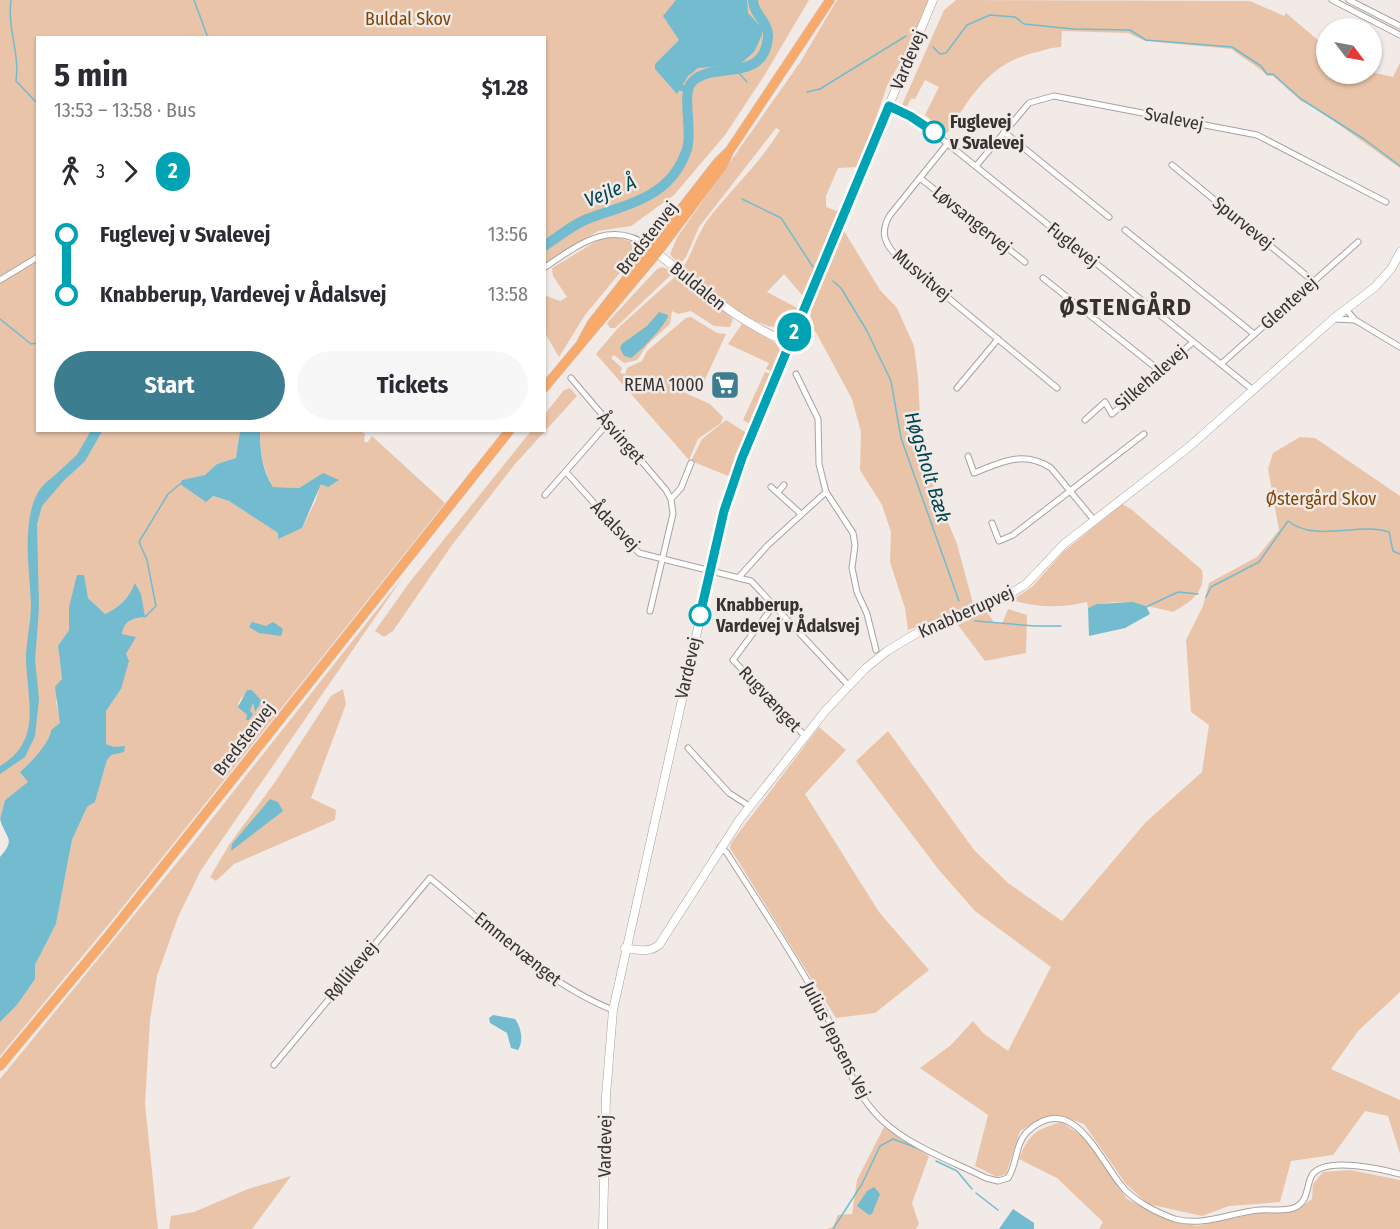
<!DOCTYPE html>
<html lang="en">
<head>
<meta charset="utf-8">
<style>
  body { margin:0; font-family:"Fira Sans Condensed",sans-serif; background:#f7f7f7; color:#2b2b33; height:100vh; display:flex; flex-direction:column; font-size:22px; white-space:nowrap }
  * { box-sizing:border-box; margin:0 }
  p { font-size:20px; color:#7c7c81 }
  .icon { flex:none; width:33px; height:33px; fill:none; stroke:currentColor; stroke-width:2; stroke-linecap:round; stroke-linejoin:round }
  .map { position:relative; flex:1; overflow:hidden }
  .panel { position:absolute; left:36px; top:36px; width:510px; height:396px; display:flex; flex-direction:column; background:#fff; border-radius:0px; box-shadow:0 2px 4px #0004 }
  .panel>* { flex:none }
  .badge { padding:0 12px; border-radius:20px; font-size:21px; line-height:39px }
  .needle { width:39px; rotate:122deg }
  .tools { position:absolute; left:1316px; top:18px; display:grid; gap:12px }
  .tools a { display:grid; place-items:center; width:66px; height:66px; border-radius:50%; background:#fff; box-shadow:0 2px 4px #0004; font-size:30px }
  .map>.badge { position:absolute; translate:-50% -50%; box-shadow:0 0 0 3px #fff }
  .legs { display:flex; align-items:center; gap:9px; height:66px; padding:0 18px; font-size:20px }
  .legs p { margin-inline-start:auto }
  .headline { display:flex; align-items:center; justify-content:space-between; height:102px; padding:0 18px }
  h1 { font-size:33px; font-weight:700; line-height:45px }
  .button { display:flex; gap:12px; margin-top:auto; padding:12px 18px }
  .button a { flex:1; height:69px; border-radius:36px; background:#3c7e8f; color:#fff; font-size:24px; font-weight:700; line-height:69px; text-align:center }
  .button a+a { background:#f7f7f7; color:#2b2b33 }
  ul { padding:0 18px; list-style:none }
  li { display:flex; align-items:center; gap:21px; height:60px; font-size:22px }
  li i { display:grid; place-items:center; width:9px; height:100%; margin:0 8px; background:currentColor }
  li i::after { content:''; width:15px; height:15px; margin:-8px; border:4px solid; border-radius:50%; background:#fff }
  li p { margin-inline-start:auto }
  li:first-child i { background:linear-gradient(#0000 50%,currentColor 0) }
  li:last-child i { background:linear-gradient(currentColor 50%,#0000 0) }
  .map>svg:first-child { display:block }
  .green { fill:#e9c4a9; fill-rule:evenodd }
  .water { fill:#73bbce }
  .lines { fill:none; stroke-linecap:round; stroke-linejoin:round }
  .stream { stroke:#73bbce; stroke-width:1.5 }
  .canal { stroke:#73bbce; stroke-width:6 }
  .river { stroke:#73bbce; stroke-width:10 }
  .street-casing { stroke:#a8a29e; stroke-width:7 }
  .secondary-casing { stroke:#a8a29e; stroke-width:9 }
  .highway-casing { stroke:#cbcac9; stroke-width:10 }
  .street { stroke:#fff; stroke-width:5 }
  .secondary { stroke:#fff; stroke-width:8 }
  .highway { stroke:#f8aa6d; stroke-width:9 }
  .line-1-casing { stroke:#fff; stroke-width:14 }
  .line-1 { stroke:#00a3b4; stroke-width:9 }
  .stop-1-dot { fill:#fff; stroke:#00a3b4; stroke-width:3 }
  .labels { text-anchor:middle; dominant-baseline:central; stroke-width:5; stroke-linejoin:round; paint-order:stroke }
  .park-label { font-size:18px; fill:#824505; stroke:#f1eae6 }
  .street-label { font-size:18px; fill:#363331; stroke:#f1eae6 }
  .stop-label { font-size:18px; font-weight:bold; fill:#363331; stroke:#f1eae6; text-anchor:start }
  .poi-label { font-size:18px; fill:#363331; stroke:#f1eae6; text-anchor:end }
  .water-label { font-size:20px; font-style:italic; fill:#004452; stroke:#f1eae6 }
  .district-label { font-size:24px; font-weight:bold; letter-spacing:1.5px; fill:#36312d; stroke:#f1eae6 }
</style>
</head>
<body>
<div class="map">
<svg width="1400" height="1229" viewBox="0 0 1400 1229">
  <rect width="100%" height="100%" fill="#f1eae6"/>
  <g class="green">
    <polygon points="0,0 809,0 764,76 725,135 674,195 631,226 598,231 545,264 544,38 38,38 37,254 0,277"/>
    <path d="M837,0H930L916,33L887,86L859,167L838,168L826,196V207L840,212L802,295L784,274L767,292L799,309L789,329C747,328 714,293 683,268C693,252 697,234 709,218C732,189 761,162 780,130L776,128L699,227L686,257L679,265L670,254L678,236L801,61Z"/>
    <path d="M956,0L1250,1L1284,16L1286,13L1326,47V74L1371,72L1393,77L1400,63V168L1311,105L1301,101L1273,76H1267C1257,64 1242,59 1232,49L1145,41L1128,33L1062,31L1061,47C1051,47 1043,51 1033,53C987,65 972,96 947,133L925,115L939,87L925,80L915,99L911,98L907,107L902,105L944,10Z"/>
    <polygon points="844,231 880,290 897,308 914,346 918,377 921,436 930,478 957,544 974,607 908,630 905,608 890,562 891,532 882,505 860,470 861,432 852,399 817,334 810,326 811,311"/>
    <polygon points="615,237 633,242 638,251 585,315 559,357 545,333 544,295 560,301 567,297 553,276 552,268 600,239"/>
    <path d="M37,260L38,430L240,431L237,458L217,464L206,475L182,480L212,496L229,501L278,533V538L302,528L316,500L323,473L299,488L273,487C263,470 260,451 260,431H361L365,434L364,441L367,443L372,436L445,503L118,913L0,1056V1022L17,1005L35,979V965L56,924L72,840L87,807L95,802L107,760L114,747L106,744V711L121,689L126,654L135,637L121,634C124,621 132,618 144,617L136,584C128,598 120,607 105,614L88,598L84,584L69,607V630L58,646L62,679L56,702L61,723L52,730C51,741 30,764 21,772L29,782L5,800L0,819V283ZM252,690L262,701L255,712L253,703L246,720L248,716L238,704L241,698Z"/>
    <polygon points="662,267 674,272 615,328 610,328 607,323 657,269"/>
    <polygon points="677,275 730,316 733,319 730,327 714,326 691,311 678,314 672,311 670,324 648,344 637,360 624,363 614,355 611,358 622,368 620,373 625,374 627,368 642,361 647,351 686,318 691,317 717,333 726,334 702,386 694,390 684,385 681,391 710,404 723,417 721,423 698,439 689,460 596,354 618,328"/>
    <polygon points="742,324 779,345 781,353 771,371 766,369 769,363 728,344"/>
    <polygon points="765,372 771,374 754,421 750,424 743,420"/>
    <polygon points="570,388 577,396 515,464 452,545 393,631 384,637 375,631 409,583 531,431 544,430 545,414 564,390"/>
    <polygon points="726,420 745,432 747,437 731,477 691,461 702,439"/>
    <polygon points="1300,437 1315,438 1400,496 1400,992 1358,1031 1331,1069 1400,1100 1400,1154 1388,1116 1365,1111 1333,1155 1291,1161 1280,1202 1229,1206 1202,1216 1148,1204 1126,1184 1084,1124 1059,1115 1037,1121 1020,1131 1006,1174 997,1177 975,1166 988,1115 920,1068 951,1045 973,1021 983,1033 1008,1051 1051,967 975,911 939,870 856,761 888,731 974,850 1008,883 1062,921 1146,822 1202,772 1209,725 1191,712 1186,640 1203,606 1209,583 1257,557 1279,530 1268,469 1273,453"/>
    <path d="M1122,504L1131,509L1202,570C1206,592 1191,602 1173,612C1145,606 1116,596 1088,608L1087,602C1062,608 1037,608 1012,600L1032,587L1063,552Z"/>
    <polygon points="403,577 201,870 178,917 157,976 150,1020 145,1104 158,1229 0,1229 0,1079 185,853"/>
    <polygon points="1008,609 1027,615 1026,653 985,661 958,625 987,611 994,623 1002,624"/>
    <polygon points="343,689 346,704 311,798 336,810 335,820 234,864 216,881 210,877 229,845 275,782 331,696"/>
    <polygon points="819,727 846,750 805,794 879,912 929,970 875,1013 836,1018 730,848 731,843"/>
    <path d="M1061,1122L1088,1140L1127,1199L1166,1219L1197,1226L1258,1213L1293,1212L1312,1199L1313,1184L1323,1172L1350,1170L1400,1180V1229H1099L1103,1222L1057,1178L1019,1159C1029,1133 1036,1130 1061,1122Z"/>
    <polygon points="884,1127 929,1156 912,1203 919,1224 916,1229 827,1229 833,1227 838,1215 852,1214 857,1180"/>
    <polygon points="291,1176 252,1229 169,1229 171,1216 194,1212 248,1189"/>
  </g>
  <g class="water">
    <polygon points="676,0 747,0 748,13 762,28 762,35 754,52 739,65 698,68 688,76 677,94 655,69 655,64 679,40 663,16"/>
    <path d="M659,312L668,315C668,323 639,353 631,358L624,356L620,348L622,344L647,326Z"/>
    <path d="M240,431H260C260,451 262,470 273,487L299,488L323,473L339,480L328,487L321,484L302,528L278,539V533L229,501L213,496L206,502L180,484L182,480L205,475L217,464L236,458Z"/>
    <path d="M67,472L65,479L42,506L37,524L39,608L35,660L39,699L35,736L25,757L0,774V766C43,741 27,700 26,659C26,641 31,623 31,605C30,566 13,483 67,472Z"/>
    <path d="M77,575H84L88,598L105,614C120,607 129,598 135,583L141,594L145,617C132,618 124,621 122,634L136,637L126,654L129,661L121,689L106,711V744L114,747L125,746L124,752L111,755L107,760L95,802L87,807L72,840L56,924L35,965V979L17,1005L0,1022V857C17,838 5,838 0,819L5,800L28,782L20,772C30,764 51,741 51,730L60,723L55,687L62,679L58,646L69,630V607Z"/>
    <polygon points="1133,602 1146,606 1150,614 1125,628 1089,636 1088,608 1097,604"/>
    <polygon points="252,622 266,626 273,622 283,629 281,636 259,633 249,627"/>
    <polygon points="247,690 252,690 262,701 255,712 253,703 250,711 253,714 249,720 246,720 247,715 238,707"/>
    <polygon points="270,799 278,802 283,811 231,851 232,844"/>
    <path d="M493,1015L515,1019C521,1027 524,1041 518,1050L511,1048L507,1033L490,1023L489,1018Z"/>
    <polygon points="874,1187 880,1194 872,1214 869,1215 857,1206 867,1191"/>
    <polygon points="1013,1209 1034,1223 1034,1229 999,1229"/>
  </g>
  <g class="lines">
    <g class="stream">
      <path d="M11,0C7,27 20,54 16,81L38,104"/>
      <polyline points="194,0 208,38"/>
      <polyline points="933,47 940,54 946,53 967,25 990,15 1015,17 1024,24 1073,29 1130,30 1146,40 1232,47 1261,66 1267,74 1273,74 1301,99 1364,139 1400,166"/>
      <polyline points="737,71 747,82"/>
      <polyline points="807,92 820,89 906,36"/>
      <polyline points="742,199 781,218 813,267"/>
      <polyline points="833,281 841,288 867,331 891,381 901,438 959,601"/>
      <polyline points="0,319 31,344 38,343"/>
      <path d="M1206,597L1211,587L1259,562L1288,521C1315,543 1359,522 1389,532L1393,551L1400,554"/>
      <polyline points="1146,607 1178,592 1198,594"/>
      <polyline points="145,617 156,606 147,560 139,542 168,494 180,484"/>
      <polyline points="975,621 1035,626 1061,626"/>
      <polyline points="936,1161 957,1171 972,1189"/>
      <polyline points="976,1193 998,1210"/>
      <polyline points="833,1229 862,1184 880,1146 893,1139 917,1148"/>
    </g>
    <polyline class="canal" points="676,85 681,88 688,88"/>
    <g class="river">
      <path d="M544,246C558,237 572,225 587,219C629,203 671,198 687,149C693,131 681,93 692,82C712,60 764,85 768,37C769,22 753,14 753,0"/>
      <polyline points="57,480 81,458 97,430"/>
    </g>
    <g class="street-casing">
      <g id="street">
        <polyline points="1332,0 1400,35"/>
        <polyline points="1349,0 1400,26"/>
        <polyline points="889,106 922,123 1253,390"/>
        <polyline points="1004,132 1109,217"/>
        <path d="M948,143L890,215C881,230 883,241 894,253L1057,388"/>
        <polyline points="1172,165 1313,281"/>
        <polyline points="976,166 1029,103 1054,96 1257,135 1386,202"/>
        <polyline points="920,178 1025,262"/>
        <polyline points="1125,230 1254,334"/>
        <path d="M544,268C579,244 612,218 651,248"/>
        <polyline points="1043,278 1160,371"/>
        <polyline points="0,280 38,257"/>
        <polyline points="1333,319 1355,320 1346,309"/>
        <polyline points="1355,320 1400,347"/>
        <polyline points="1221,364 1358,242"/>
        <polyline points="796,374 818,419 819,464 826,492 853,533 855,545 852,568 857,592 867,614 876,650"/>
        <polyline points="571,378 666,490 671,499 673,514 650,611"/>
        <polyline points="957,388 998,339"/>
        <polyline points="1085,420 1105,402 1112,414 1193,342"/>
        <path d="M968,456L974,473C1001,462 1024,450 1051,468L1094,520"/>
        <polyline points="566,472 639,553 751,581 849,686"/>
        <polyline points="771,487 801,514"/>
        <polyline points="778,492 784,485"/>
        <polyline points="545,495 608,423"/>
        <polyline points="671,499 681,488 691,463"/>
        <polyline points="992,523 999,541 1013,535 1144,434"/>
        <polyline points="739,577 768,545 826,492"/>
        <polyline points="774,605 733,660 805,736"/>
        <polyline points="688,748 729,793 749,806"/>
        <path d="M720,847L727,853C759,904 793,953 821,1005C844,1046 847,1088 883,1121C911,1147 952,1161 986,1178L998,1181L1008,1178C1017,1165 1015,1144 1027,1132C1072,1089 1099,1159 1121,1185C1132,1200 1157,1213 1175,1219C1204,1227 1232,1212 1260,1210C1272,1209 1286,1212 1296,1207C1309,1200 1306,1185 1312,1175C1325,1156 1381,1169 1400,1174"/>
        <path d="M274,1065L430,878C486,924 545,983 613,1010"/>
      </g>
    </g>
    <g class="secondary-casing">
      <g id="secondary">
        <path d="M653,250C700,286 733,320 789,343"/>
        <path d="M625,948C638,950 649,953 659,945L740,819L826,710L866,668L887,651L927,627L1000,600L1026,584L1064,544L1189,447L1333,319L1375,287L1392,268L1400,252"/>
        <polyline points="603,1229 606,1096 613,1010 724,511 753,430 933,0"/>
      </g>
    </g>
    <g class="highway-casing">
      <g id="highway">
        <polyline points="582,341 592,323 717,163 730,150 830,0"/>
        <polyline points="544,388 657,253 723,165 728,154"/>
        <polyline points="0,1066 105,940 510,430"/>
      </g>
    </g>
    <use href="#street" class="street"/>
    <use href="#secondary" class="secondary"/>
    <use href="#highway" class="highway"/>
  </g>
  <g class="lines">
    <g class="line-1-casing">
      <polyline id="line-1" points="700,615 724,511 742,458 889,106 910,116 934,132"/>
    </g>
    <use href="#line-1" class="line-1"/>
  </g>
  <defs>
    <g id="supermarket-square" transform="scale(1.5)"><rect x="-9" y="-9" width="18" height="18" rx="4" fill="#3c7e8f" stroke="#f1eae6"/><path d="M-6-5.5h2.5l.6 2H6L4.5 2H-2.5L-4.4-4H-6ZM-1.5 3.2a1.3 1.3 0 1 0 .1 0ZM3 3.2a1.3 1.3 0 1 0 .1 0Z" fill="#fff"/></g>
  </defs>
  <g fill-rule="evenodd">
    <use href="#supermarket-square" x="725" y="385"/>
  </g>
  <g class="stop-1-dot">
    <circle cx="934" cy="132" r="10"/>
    <circle cx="700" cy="615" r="10"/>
  </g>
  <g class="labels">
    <g class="park-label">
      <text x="408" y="19">Buldal Skov</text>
      <text x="1321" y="499">Østergård Skov</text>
    </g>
    <g class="street-label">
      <text transform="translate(908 60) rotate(-67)">Vardevej</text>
      <text transform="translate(1174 119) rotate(11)">Svalevej</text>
      <text transform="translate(972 220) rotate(39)">Løvsangervej</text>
      <text transform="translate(1243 223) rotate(39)">Spurvevej</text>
      <text transform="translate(647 238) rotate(-52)">Bredstenvej</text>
      <text transform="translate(1073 245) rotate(39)">Fuglevej</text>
      <text transform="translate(922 275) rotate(40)">Musvitvej</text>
      <text transform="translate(698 286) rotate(39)">Buldalen</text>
      <text transform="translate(1289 303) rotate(-42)">Glentevej</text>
      <text transform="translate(1151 378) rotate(-41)">Silkehalevej</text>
      <text transform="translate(621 438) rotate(49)">Åsvinget</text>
      <text transform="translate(615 526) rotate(46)">Ådalsvej</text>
      <text transform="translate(966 612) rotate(-24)">Knabberupvej</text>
      <text transform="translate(688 668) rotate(-77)">Vardevej</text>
      <text transform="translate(770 699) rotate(47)">Rugvænget</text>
      <text transform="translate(244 739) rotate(-52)">Bredstenvej</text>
      <text transform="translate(518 949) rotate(39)">Emmervænget</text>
      <text transform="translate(351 971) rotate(-50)">Røllikevej</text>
      <text transform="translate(836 1040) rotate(63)">Julius Jepsens Vej</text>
      <text transform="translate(605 1146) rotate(-89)">Vardevej</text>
    </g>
    <g class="stop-label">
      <text x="950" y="122">Fuglevej<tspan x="950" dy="21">v Svalevej</tspan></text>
      <text x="716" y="605">Knabberup,<tspan x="716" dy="21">Vardevej v Ådalsvej</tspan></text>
    </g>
    <g class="poi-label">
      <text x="704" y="385">REMA 1000</text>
    </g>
    <g class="water-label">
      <text transform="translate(610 191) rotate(-22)">Vejle Å</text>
      <text transform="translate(928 467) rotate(73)">Høgsholt Bæk</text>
    </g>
    <g class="district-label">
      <text x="1126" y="307">ØSTENGÅRD</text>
    </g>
  </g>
</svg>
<div class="tools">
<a><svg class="needle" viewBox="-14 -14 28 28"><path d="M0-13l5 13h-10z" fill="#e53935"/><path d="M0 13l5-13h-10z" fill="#7c7c81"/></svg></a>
</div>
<b class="badge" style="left:794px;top:332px;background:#00a3b4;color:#fff">2</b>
<section class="panel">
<div class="headline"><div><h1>5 min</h1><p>13:53 – 13:58 · Bus</p></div><b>$1.28</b></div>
<div class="legs"><svg class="icon" aria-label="walk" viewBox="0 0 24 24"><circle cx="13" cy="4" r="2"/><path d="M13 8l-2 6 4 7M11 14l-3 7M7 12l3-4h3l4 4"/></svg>3<svg class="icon" aria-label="forward" viewBox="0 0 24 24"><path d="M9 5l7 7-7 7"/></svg><b class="badge" style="background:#00a3b4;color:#fff">2</b></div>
<ul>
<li><i style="color:#00a3b4"></i><b>Fuglevej v Svalevej</b><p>13:56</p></li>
<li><i style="color:#00a3b4"></i><b>Knabberup, Vardevej v Ådalsvej</b><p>13:58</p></li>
</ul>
<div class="button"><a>Start</a><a>Tickets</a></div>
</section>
</div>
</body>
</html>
